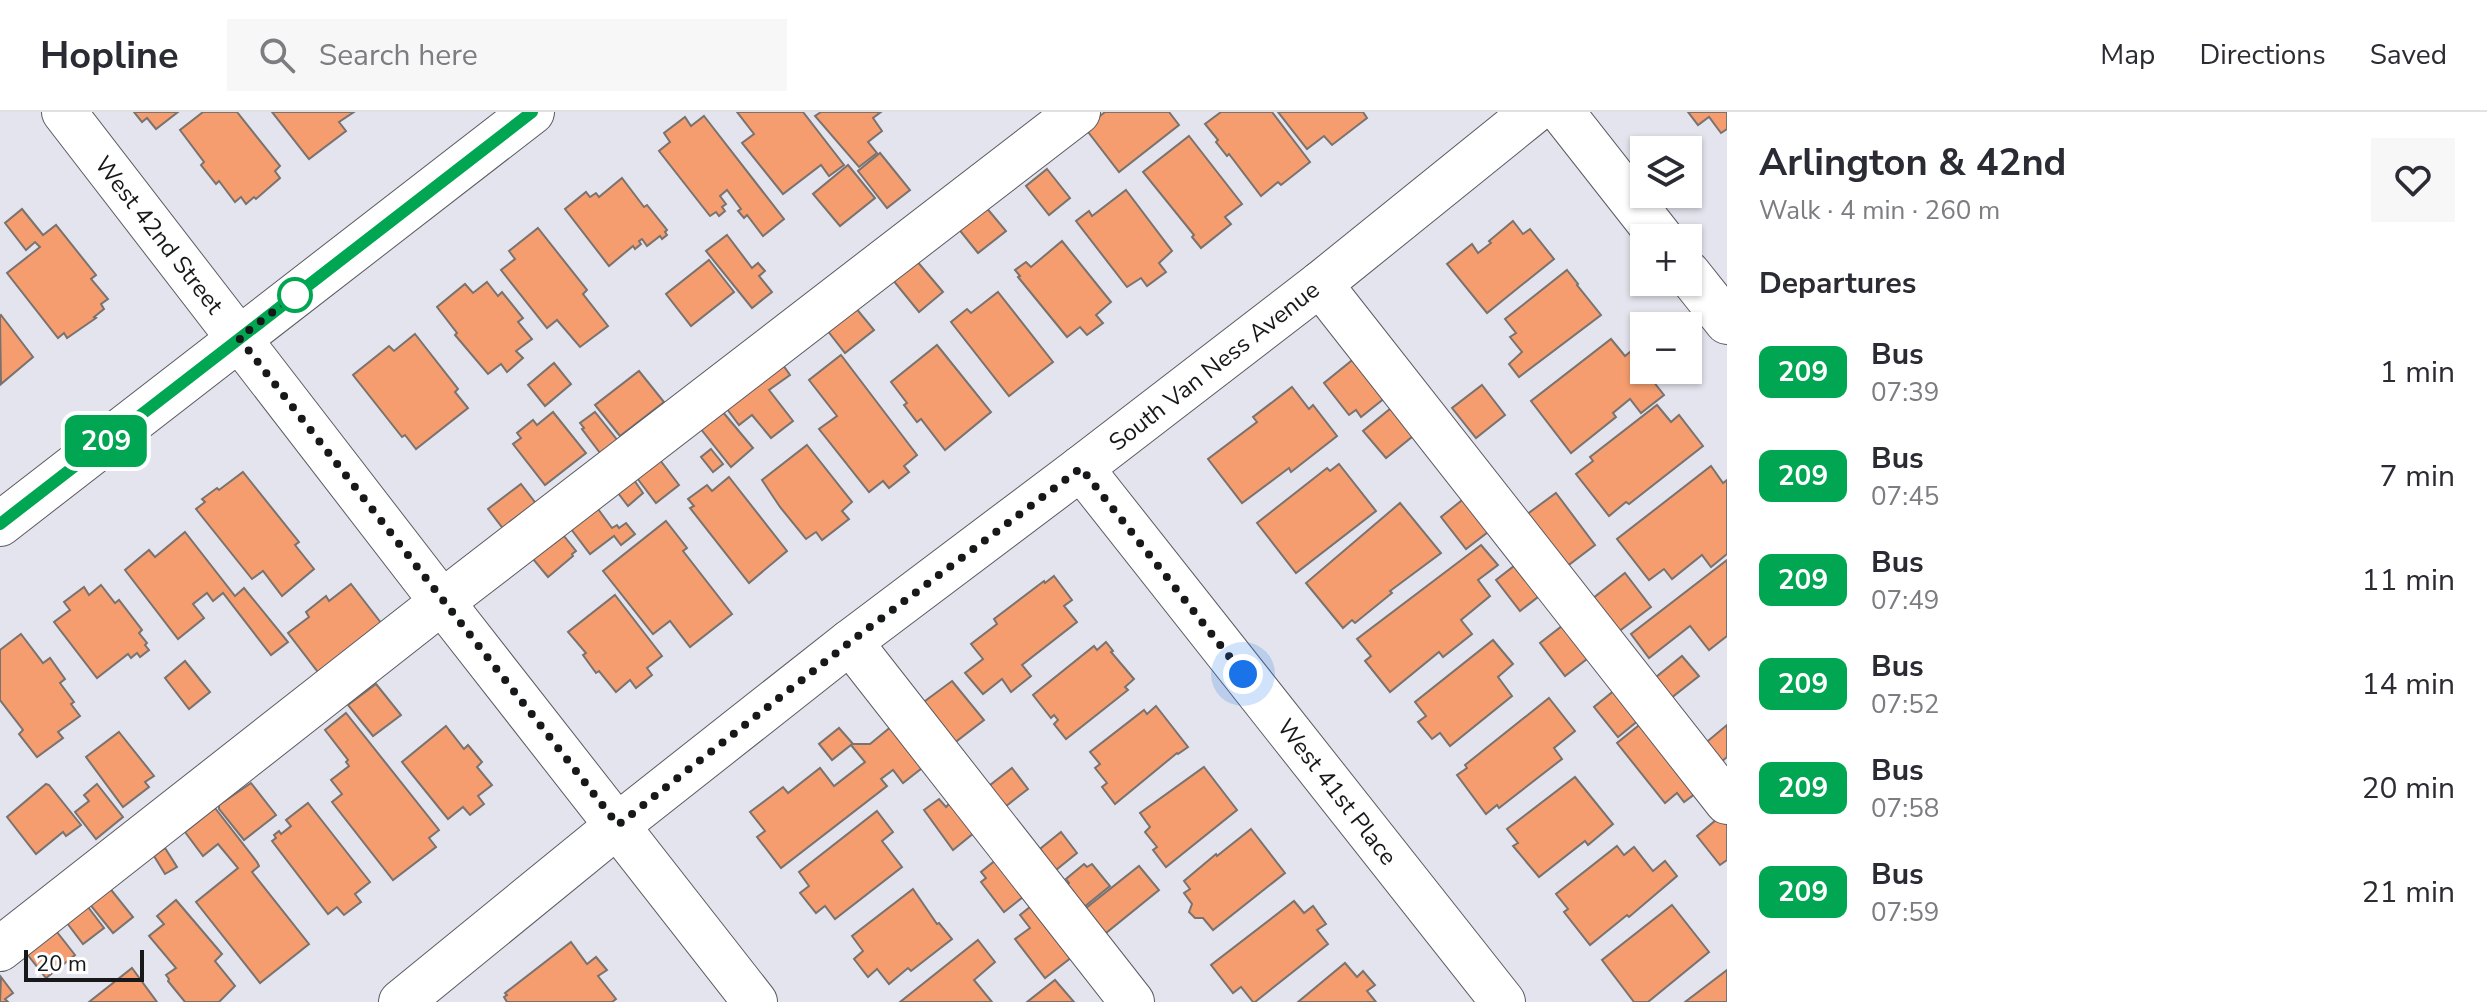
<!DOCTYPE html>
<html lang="en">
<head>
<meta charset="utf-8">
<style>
  body { margin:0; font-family:"Nunito Sans",sans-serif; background:#f7f7f7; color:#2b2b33; height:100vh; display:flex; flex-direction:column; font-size:30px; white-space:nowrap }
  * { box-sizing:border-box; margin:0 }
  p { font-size:26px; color:#7c7c81 }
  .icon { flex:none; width:44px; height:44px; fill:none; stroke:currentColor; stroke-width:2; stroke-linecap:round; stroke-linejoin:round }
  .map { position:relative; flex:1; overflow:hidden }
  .drawer { display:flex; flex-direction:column; background:#fff; width:760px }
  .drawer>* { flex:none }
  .badge { padding:0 16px; border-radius:12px; font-size:28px; line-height:52px }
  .fabs { position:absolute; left:1630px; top:24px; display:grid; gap:16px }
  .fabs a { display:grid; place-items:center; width:72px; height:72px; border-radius:0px; background:#fff; box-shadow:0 2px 6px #0004; font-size:40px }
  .scale { position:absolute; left:24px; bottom:20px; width:120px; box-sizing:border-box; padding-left:8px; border:4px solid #17181a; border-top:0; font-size:22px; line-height:28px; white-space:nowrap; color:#17181a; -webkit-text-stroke:6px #fff; paint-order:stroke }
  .you { position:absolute; width:40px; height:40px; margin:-20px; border:6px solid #fff; border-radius:50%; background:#1a73e8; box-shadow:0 0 0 12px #1a73e833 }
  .map>.badge { position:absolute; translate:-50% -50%; box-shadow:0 0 0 4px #fff }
  h2 { padding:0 32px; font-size:30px; line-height:72px }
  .round { display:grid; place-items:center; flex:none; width:84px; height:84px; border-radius:0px; background:#f7f7f7 }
  .overview { display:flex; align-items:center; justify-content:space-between; height:136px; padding:0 32px }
  h1 { font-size:38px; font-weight:700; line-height:60px }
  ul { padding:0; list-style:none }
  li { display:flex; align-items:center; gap:24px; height:104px; padding:0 32px }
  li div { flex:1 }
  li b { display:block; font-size:30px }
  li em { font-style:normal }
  li .badge { min-width:88px; font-weight:700; text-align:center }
  header { display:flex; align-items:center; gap:48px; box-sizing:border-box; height:112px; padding:0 40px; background:#fff; border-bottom:2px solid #e1e1e2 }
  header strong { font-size:38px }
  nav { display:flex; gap:44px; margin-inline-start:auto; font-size:28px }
  .search { width:560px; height:72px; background:#f7f7f7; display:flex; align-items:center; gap:20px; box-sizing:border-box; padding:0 28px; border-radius:0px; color:#7c7c81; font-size:30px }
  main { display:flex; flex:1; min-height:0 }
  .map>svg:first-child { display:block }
  .building { fill:#f59d6e; stroke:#7a726e; stroke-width:2 }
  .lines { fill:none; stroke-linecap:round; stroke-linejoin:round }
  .minor-casing { stroke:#5b5c63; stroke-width:46 }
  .major-casing { stroke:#5b5c63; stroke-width:46 }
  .minor { stroke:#fff; stroke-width:44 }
  .major { stroke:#fff; stroke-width:44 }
  .line-casing { stroke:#fff; stroke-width:18 }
  .line { stroke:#00a651; stroke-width:12 }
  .walk { stroke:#17181a; stroke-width:8; stroke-dasharray:0 14.4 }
  .stop-dot { fill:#fff; stroke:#00a651; stroke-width:4 }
  .labels { text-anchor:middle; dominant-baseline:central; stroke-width:6; stroke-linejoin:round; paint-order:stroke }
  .street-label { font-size:24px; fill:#17181a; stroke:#fff }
</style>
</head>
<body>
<header>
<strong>Hopline</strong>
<div class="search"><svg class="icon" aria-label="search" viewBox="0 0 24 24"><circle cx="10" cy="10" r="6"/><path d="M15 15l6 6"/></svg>Search here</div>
<nav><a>Map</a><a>Directions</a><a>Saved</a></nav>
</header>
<main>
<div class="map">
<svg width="1727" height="890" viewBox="0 0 1727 890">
  <rect width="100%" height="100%" fill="#e3e4ed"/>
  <g class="building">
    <polygon points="134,0 178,0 156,17 147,6 142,10"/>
    <polygon points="203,0 237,0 280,54 275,59 280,66 256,87 254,85 246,92 241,85 235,90 219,69 216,72 201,53 204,50 180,18"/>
    <polygon points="272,0 354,0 339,10 346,19 309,47"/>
    <polygon points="737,0 803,0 844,53 829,64 821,53 783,82 742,31 754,22"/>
    <polygon points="821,0 881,0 873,6 882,19 868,30 877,41 859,55 815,4"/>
    <polygon points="1105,0 1169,0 1179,13 1119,60 1085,16"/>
    <polygon points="1221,0 1272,0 1310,50 1281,73 1278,70 1261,84 1229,42 1227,44 1216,30 1218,28 1205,12"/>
    <polygon points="1278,0 1363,0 1367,6 1332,33 1324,24 1307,37"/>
    <polygon points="1688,0 1727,0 1727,17 1721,21 1709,5 1698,13"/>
    <polygon points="704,4 784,107 763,124 747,103 744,106 738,99 741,97 727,78 720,84 726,92 722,95 725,99 719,104 716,100 710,104 659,39 670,30 664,21 685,5 691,14"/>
    <polygon points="1189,24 1242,92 1225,105 1231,112 1201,136 1192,125 1194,123 1143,60"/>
    <polygon points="880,41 910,78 887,96 858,59"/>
    <polygon points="848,53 875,86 840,114 813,82"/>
    <polygon points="1047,57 1070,86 1049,103 1026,74"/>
    <polygon points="622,66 644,95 647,93 667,118 665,120 667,123 662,127 660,124 647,134 642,127 639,129 641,132 635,137 633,134 609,154 565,97 586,80 590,85 596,81 599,85"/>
    <polygon points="1126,78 1172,139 1159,151 1166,160 1147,174 1141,166 1127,175 1076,109 1089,99 1092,104"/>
    <polygon points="985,94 1006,119 978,141 957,115"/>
    <polygon points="22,97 43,123 56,113 96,163 91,167 108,187 101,192 104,197 94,205 96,206 67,226 64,221 58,226 7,161 40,135 35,130 26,138 5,111"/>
    <polygon points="1513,109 1523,122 1530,117 1554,147 1487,201 1447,152 1472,132 1478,141 1491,131 1489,129"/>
    <polygon points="538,116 587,178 583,182 608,214 580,235 557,208 547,216 501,158 515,147 509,139"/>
    <polygon points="727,123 752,156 758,151 765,159 759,164 772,180 752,196 706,139"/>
    <polygon points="1062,129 1111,190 1096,203 1103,211 1087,223 1080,215 1067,225 1018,165 1020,164 1015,158 1026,150 1031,155"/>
    <polygon points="709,148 734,180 691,214 666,182"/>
    <polygon points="916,148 943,180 919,200 892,167"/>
    <polygon points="1567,158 1578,172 1577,173 1601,203 1519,265 1509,252 1522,240 1510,225 1516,221 1505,207"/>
    <polygon points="487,170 498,184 502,180 523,206 518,210 532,227 516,239 523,246 507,260 501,252 488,262 455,223 457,221 437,195 465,172 473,181"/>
    <polygon points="998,180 1053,250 1009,284 951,210 967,197 971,201"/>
    <polygon points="855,195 874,218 845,241 827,218"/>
    <polygon points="1,203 33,245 1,272 0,204"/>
    <polygon points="415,222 458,277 455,280 468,296 416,337 405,323 402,325 353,263 389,234 394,239"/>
    <polygon points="1611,227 1625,244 1630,240 1664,283 1641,301 1630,287 1613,301 1616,305 1571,341 1531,289"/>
    <polygon points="937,233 991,300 945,338 921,307 917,310 904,293 907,291 891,270"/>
    <polygon points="1361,241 1391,281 1361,305 1356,298 1349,303 1324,271"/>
    <polygon points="841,243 917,343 904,354 909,360 889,376 883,369 869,380 819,317 837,304 809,268"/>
    <polygon points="554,251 571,272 545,294 528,273"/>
    <polygon points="783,253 790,263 769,278 793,309 771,326 752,303 739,313 727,297"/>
    <polygon points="639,259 664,290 620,324 595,293"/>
    <polygon points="1482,273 1505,303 1476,326 1452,296"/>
    <polygon points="1292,275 1309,297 1313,293 1337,324 1291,360 1289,356 1242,391 1208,347 1257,310 1253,305"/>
    <polygon points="1396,292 1418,320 1386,346 1363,319"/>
    <polygon points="1657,293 1671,310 1679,303 1703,334 1629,392 1626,390 1609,404 1576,362 1593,349 1590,345"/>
    <polygon points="722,299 753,336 731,355 700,316"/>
    <polygon points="553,300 586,341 545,373 513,332 521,326 517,321 533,308 537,313"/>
    <polygon points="595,300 618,329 600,341 582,317 584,316 580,311"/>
    <polygon points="807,333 852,390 842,399 849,407 822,428 816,420 806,427 780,395 762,368"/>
    <polygon points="711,337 723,352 713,360 701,345"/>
    <polygon points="660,348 679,373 656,391 637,366"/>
    <polygon points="1339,352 1376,399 1296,461 1257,411 1327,356 1330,359"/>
    <polygon points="1711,354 1723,371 1727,368 1727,442 1711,455 1702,443 1672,467 1664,457 1649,468 1617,427"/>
    <polygon points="243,360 299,430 295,433 314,457 282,484 263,459 252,467 196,397 205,390 202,387 217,376 219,378"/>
    <polygon points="729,365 787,439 749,471 690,396 694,394 688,387 707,373 712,379"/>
    <polygon points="634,368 643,381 628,394 618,381"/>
    <polygon points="521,372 541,398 508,423 488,397"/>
    <polygon points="1471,381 1497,413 1466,437 1441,405"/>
    <polygon points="1556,381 1595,433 1566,455 1526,403"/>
    <polygon points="1400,391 1441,441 1390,479 1392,481 1355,511 1352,508 1343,516 1306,471"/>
    <polygon points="598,397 612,416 617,413 619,416 626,411 635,422 621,433 614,424 590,442 571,417"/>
    <polygon points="666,409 687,436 683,439 732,502 690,535 670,509 653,522 603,459"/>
    <polygon points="185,420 235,484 244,476 288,530 271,543 223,481 213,489 207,481 193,492 204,506 178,527 125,458 149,438 155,445"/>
    <polygon points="564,424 576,439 572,442 573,444 548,465 533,447"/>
    <polygon points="1481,433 1498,453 1478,468 1490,484 1461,508 1472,522 1443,545 1439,540 1390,580 1365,549 1371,544 1357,527"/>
    <polygon points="1523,447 1547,478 1520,499 1496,468"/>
    <polygon points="1727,448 1727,524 1709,538 1690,514 1649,546 1631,522"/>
    <polygon points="1625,461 1651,495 1618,520 1592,487"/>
    <polygon points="1054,464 1072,488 1064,494 1077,510 1022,553 1031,564 1011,580 1002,567 983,582 965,561 983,547 971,532 997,512 994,507 1044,469 1045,471"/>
    <polygon points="351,472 385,516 321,564 288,521 309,505 306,500 326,484 329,489"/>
    <polygon points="101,473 115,491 119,488 142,518 139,521 147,531 145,533 149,538 140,545 137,541 131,546 128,542 97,566 54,510 70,498 64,490 84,475 89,483"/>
    <polygon points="615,483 662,544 647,556 652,563 636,576 630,568 616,580 599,559 596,561 583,543 586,541 568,520"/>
    <polygon points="1571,507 1596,540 1565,564 1540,531"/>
    <polygon points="21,522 43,551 50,546 65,567 60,571 74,590 71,592 80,604 58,620 63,626 37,645 19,622 23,618 0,588 0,538"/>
    <polygon points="1493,528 1513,552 1498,565 1512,584 1450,634 1440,621 1432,627 1418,610 1426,604 1415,590"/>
    <polygon points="1106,530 1113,539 1111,540 1134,567 1125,575 1128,578 1066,627 1054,612 1058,608 1054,603 1051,606 1033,583 1094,534 1097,538"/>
    <polygon points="1682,544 1699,564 1666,590 1650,570"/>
    <polygon points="185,549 210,580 189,597 165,566"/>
    <polygon points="952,569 984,608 949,635 917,595"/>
    <polygon points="376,572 401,603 373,624 348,593"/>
    <polygon points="1621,573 1645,603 1618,625 1594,595"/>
    <polygon points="1549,586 1575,619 1554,636 1562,647 1499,696 1497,693 1486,702 1457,663 1467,656 1465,653"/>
    <polygon points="1156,594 1188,635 1178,642 1177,641 1115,692 1102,675 1107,671 1095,656 1100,652 1090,640 1144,598 1147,602"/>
    <polygon points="346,601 439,718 429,726 436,735 393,768 332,690 342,682 331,668 349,654 346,650 348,648 325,618"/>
    <polygon points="1648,606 1699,679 1684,690 1677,681 1665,691 1617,631"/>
    <polygon points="898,609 931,649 903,671 893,658 881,667 887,674 781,756 757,725 765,719 750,700 783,675 788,681 820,656 834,674 865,650 851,633 832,648 819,632 839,616 853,632 870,632"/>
    <polygon points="1727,613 1727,645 1719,652 1703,633"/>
    <polygon points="446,614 464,637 468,633 482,650 477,655 492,673 478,684 484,692 470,703 463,695 448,707 402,650"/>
    <polygon points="119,620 154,664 145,670 149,675 123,695 86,645"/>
    <polygon points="1204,655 1237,698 1166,755 1153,738 1157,735 1145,720 1150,715 1140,701"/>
    <polygon points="1012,656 1028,677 1001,698 985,677"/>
    <polygon points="1575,665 1613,712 1588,733 1585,729 1539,765 1513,734 1518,731 1507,717"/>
    <polygon points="251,671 276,703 244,728 219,697 219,693"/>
    <polygon points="46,672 49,673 81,713 66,724 63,720 36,742 7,705"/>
    <polygon points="97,672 123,705 96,727 75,700 89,689 84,683"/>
    <polygon points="956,685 980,716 953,738 924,698 939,687 946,695"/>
    <polygon points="308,691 370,770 355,782 361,790 344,803 337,795 328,802 272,729 276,726 274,723 279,719 281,722 291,714 286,708"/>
    <polygon points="215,696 257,750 259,754 252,760 309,832 260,871 196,790 238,756 218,732 203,744 185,720"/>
    <polygon points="877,699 893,720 882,729 902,755 835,807 825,794 816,801 800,781 809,774 799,760"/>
    <polygon points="1723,702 1727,707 1727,748 1720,753 1697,724"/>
    <polygon points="1251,717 1285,761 1213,818 1203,806 1195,806 1189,800 1192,792 1184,781 1190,777 1184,769 1216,742 1217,744"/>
    <polygon points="1061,720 1077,741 1051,762 1035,741"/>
    <polygon points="1617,734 1624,743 1634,735 1653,759 1665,749 1677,764 1629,805 1627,803 1590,833 1564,800 1568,797 1556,782"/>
    <polygon points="165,736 177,755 165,762 154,744"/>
    <polygon points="1002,743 1032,778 1004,800 981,770 986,766 981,760"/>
    <polygon points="1084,752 1087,755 1092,752 1110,774 1084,795 1067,773 1069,771 1066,767"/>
    <polygon points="1139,754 1159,778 1101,825 1081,800"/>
    <polygon points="108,774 133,805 113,821 88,790"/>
    <polygon points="913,777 937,812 939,811 952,827 911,859 908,856 889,872 877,857 868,865 854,847 863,839 852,824"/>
    <polygon points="176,788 222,842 215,849 235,874 219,890 185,890 168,869 169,867 166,863 176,856 149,824 164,812 157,804"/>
    <polygon points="1294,789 1304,801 1313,794 1326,812 1317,818 1328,832 1255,890 1253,890 1241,875 1233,881 1211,853"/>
    <polygon points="1035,791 1077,841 1045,866 1015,827 1030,816 1020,803"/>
    <polygon points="1672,793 1709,840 1648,890 1634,890 1602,848"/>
    <polygon points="88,795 104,816 83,832 67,811"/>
    <polygon points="57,820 75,843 46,866 27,842"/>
    <polygon points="978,828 995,850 974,868 992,890 900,890"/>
    <polygon points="571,830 587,852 596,845 607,858 598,864 616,887 612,890 507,890 504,885 507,883 505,881"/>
    <polygon points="1345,851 1357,865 1363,859 1375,873 1367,879 1376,890 1298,890"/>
    <polygon points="132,856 157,890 89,890"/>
    <polygon points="1727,858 1727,890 1685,890"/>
    <polygon points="1,865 13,881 5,887 8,890 0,890"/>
    <polygon points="1055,868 1074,890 1027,890"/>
  </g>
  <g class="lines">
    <g class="minor-casing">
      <g id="minor">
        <polyline points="64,0 442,490 755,890"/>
        <polyline points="1562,0 1661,126"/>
        <polyline points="1688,161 1727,210"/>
        <polyline points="1320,172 1727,690"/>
        <polyline points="1081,356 1503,890"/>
        <polyline points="850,530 1132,890"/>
        <polyline points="0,837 442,490 1078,0"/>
        <polyline points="401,890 618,713 850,530 1081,356 1320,172 1533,0"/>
      </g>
    </g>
    <g class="major-casing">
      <polyline id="major" points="0,412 532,0"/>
    </g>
    <use href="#minor" class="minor"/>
    <use href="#major" class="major"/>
  </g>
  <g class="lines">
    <g class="line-casing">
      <polyline id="line" points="0,412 532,0"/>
    </g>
    <use href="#line" class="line"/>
    <polyline class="walk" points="295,183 239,226 618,713 850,530 1081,356 1243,562"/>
  </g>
  <circle class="stop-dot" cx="295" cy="183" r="16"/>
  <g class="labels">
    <g class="street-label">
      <text transform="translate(159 123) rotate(52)">West 42nd Street</text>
      <text transform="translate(1214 254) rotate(-38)">South Van Ness Avenue</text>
      <text transform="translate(1337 680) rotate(52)">West 41st Place</text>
    </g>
  </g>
</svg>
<div class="fabs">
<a><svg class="icon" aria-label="layers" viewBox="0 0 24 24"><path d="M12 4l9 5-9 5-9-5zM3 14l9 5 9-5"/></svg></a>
<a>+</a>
<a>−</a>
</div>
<div class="scale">20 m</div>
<div class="you" style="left:1243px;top:562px"></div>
<b class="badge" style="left:106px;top:329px;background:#00a651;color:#fff">209</b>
</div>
<section class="drawer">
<div class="overview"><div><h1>Arlington &amp; 42nd</h1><p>Walk · 4 min · 260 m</p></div><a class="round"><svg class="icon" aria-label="heart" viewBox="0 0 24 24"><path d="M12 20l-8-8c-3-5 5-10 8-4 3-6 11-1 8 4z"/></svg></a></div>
<h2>Departures</h2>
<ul>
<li><span class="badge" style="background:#00a651;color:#fff">209</span><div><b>Bus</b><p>07:39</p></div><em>1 min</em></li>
<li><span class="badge" style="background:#00a651;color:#fff">209</span><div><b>Bus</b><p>07:45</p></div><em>7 min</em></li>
<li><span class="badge" style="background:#00a651;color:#fff">209</span><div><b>Bus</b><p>07:49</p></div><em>11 min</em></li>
<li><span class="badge" style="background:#00a651;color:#fff">209</span><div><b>Bus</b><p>07:52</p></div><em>14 min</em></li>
<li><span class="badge" style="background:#00a651;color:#fff">209</span><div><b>Bus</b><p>07:58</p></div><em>20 min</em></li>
<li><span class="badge" style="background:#00a651;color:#fff">209</span><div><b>Bus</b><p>07:59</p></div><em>21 min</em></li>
</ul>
</section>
</main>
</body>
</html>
